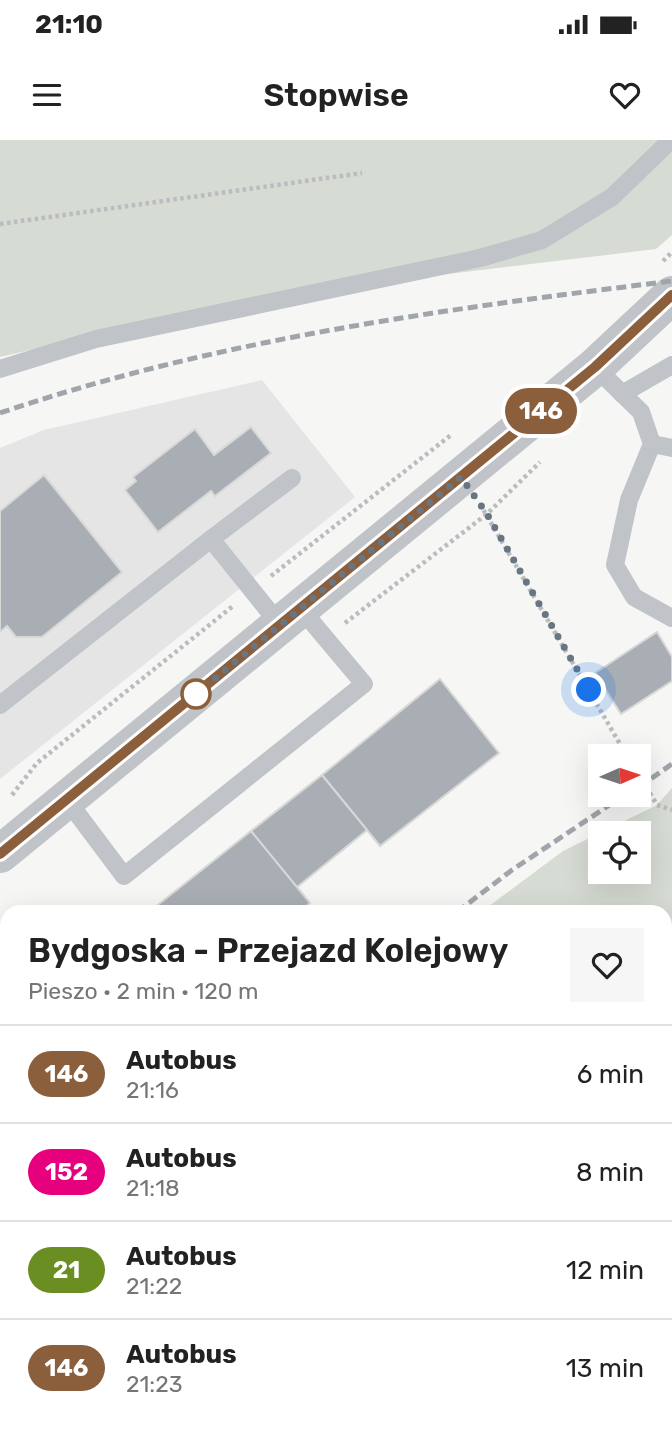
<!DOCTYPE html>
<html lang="pl">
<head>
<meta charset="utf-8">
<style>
  body { margin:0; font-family:Rubik,sans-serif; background:#f6f6f6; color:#222; height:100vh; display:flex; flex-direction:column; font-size:26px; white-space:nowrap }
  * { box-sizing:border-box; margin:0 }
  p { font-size:23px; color:#767676 }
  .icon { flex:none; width:38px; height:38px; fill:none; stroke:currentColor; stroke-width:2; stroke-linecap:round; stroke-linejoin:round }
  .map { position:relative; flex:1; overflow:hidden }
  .panel { position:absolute; left:0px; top:765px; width:672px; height:527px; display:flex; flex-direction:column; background:#fff; border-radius:21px 21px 0 0; box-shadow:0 7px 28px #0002 }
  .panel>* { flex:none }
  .badge { padding:0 14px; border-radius:23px; font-size:24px; line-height:46px }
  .needle { width:46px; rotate:87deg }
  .tools { position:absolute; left:588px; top:604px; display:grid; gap:14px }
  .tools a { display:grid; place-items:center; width:63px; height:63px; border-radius:0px; background:#fff; box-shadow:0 7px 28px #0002; font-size:35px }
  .you { position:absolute; width:35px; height:35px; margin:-18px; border:5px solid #fff; border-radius:50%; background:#1a73e8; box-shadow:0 0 0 10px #1a73e833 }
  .map>.badge { position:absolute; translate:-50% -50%; box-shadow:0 0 0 4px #fff }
  .round { display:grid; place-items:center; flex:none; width:74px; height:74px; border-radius:0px; background:#f6f6f6 }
  .summary { display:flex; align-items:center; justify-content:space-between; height:119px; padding:0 28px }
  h1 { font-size:33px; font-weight:600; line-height:52px }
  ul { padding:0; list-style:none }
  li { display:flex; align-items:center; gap:21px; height:98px; padding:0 28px; border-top:2px solid #e0e0e0 }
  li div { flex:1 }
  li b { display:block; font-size:26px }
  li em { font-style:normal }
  li .badge { min-width:77px; font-weight:700; text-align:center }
  .status { display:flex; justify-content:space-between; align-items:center; height:49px; padding:0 35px; background:#fff; direction:ltr }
  .status svg { height:19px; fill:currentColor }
  header { display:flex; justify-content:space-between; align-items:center; height:91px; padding:0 28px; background:#fff; font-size:32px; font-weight:600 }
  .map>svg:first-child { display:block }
  .built { fill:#e4e5e4 }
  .green { fill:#d6dbd3; fill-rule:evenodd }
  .building { fill:#a8aeb4; stroke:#d8d8d6; stroke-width:2 }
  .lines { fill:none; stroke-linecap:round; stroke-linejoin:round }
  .path { stroke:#babcbf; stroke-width:4.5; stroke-dasharray:3.5 3.5; stroke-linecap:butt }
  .service { stroke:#c0c3c7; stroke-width:18 }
  .tertiary { stroke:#c0c3c7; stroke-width:38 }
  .rail { stroke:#a0a5ab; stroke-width:5; stroke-dasharray:10 5; stroke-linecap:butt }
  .line-casing { stroke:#fff; stroke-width:16 }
  .line { stroke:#8b5e3c; stroke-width:10 }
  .walk { stroke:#687582; stroke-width:7; stroke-dasharray:0 12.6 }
  .stop-dot { fill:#fff; stroke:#8b5e3c; stroke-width:3.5 }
</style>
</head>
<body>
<div class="status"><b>21:10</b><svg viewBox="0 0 49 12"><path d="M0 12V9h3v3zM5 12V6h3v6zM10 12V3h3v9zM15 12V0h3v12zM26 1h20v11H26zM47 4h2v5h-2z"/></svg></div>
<header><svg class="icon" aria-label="menu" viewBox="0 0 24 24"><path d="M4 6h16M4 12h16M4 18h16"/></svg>Stopwise<svg class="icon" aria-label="heart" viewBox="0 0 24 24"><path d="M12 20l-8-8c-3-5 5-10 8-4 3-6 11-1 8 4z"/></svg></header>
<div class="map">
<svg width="672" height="1291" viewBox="0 0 672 1291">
  <rect width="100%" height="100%" fill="#f6f6f4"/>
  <polygon class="built" points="262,240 355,357 0,639 0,308 44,290"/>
  <g class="green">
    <polygon points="0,0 672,0 672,95 656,109 266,156 0,217"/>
    <path d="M672,648V1291H347L354,1284H665V772H481L563,711L657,665ZM639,693V732H600V693Z"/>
  </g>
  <g class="building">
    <polygon points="251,287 271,313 215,356 211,351 158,392 125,350 136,341 133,337 195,289 214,315"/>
    <polygon points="44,335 122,432 42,497 16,497 7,486 0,492 0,371"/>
    <polygon points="657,492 672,517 672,541 621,574 595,533"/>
    <polygon points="440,539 499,613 380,706 322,635"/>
    <polygon points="322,635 367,690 296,748 251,691"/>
    <polygon points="251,691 310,763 300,772 149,772"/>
  </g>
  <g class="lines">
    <g class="path">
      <polyline points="0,84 362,33"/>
      <polyline points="663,121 672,112"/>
      <polyline points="480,364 627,616"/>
      <polyline points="271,436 451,295"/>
      <polyline points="345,483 487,374 540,322"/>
      <polyline points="639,635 657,665 672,670"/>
      <polyline points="12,655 37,623 233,466"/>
    </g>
    <g class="service">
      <polyline points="595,227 641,272 652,304 629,360 615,425 634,457 672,478"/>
      <polyline points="0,229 96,199 480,118 542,100 612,57 671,0"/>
      <polyline points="622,254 672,225"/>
      <polyline points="652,304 672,308"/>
      <polyline points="211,399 280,485"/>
      <polyline points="0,565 211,399 292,338"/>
      <polyline points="67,660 124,736 364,544 301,469"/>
      <polyline points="213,1291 220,1284"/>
      <polyline points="304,1291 307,1284"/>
    </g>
    <polyline class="tertiary" points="0,714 595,227 672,155"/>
    <g class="rail">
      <path d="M0,273C218,199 445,169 672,141"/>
      <polyline points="639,647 672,624"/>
      <polyline points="457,772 512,730 626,654"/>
      <polyline points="0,1171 7,1164"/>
    </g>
  </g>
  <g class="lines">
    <g class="line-casing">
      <polyline id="line" points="0,714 595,227 672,155"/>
    </g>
    <use href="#line" class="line"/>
    <polyline class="walk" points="196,554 461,337 487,374 589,550"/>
  </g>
  <circle class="stop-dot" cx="196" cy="554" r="14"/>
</svg>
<div class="tools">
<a><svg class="needle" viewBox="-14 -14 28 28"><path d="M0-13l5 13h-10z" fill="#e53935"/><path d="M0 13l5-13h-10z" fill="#767676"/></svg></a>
<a><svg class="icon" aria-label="locate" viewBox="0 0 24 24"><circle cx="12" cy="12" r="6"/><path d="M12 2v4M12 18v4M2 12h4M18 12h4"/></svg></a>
</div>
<div class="you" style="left:589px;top:550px"></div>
<b class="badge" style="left:541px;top:271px;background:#8b5e3c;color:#fff">146</b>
<section class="panel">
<div class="summary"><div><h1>Bydgoska - Przejazd Kolejowy</h1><p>Pieszo · 2 min · 120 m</p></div><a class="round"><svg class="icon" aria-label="heart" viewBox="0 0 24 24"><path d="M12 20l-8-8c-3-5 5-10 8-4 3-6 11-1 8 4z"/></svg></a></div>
<ul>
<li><span class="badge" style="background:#8b5e3c;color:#fff">146</span><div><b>Autobus</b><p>21:16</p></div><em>6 min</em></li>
<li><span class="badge" style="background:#e6007e;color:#fff">152</span><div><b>Autobus</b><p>21:18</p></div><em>8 min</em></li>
<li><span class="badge" style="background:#6b8e23;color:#fff">21</span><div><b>Autobus</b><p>21:22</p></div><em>12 min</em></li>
<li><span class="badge" style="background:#8b5e3c;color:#fff">146</span><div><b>Autobus</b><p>21:23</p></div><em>13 min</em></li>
</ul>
</section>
</div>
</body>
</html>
